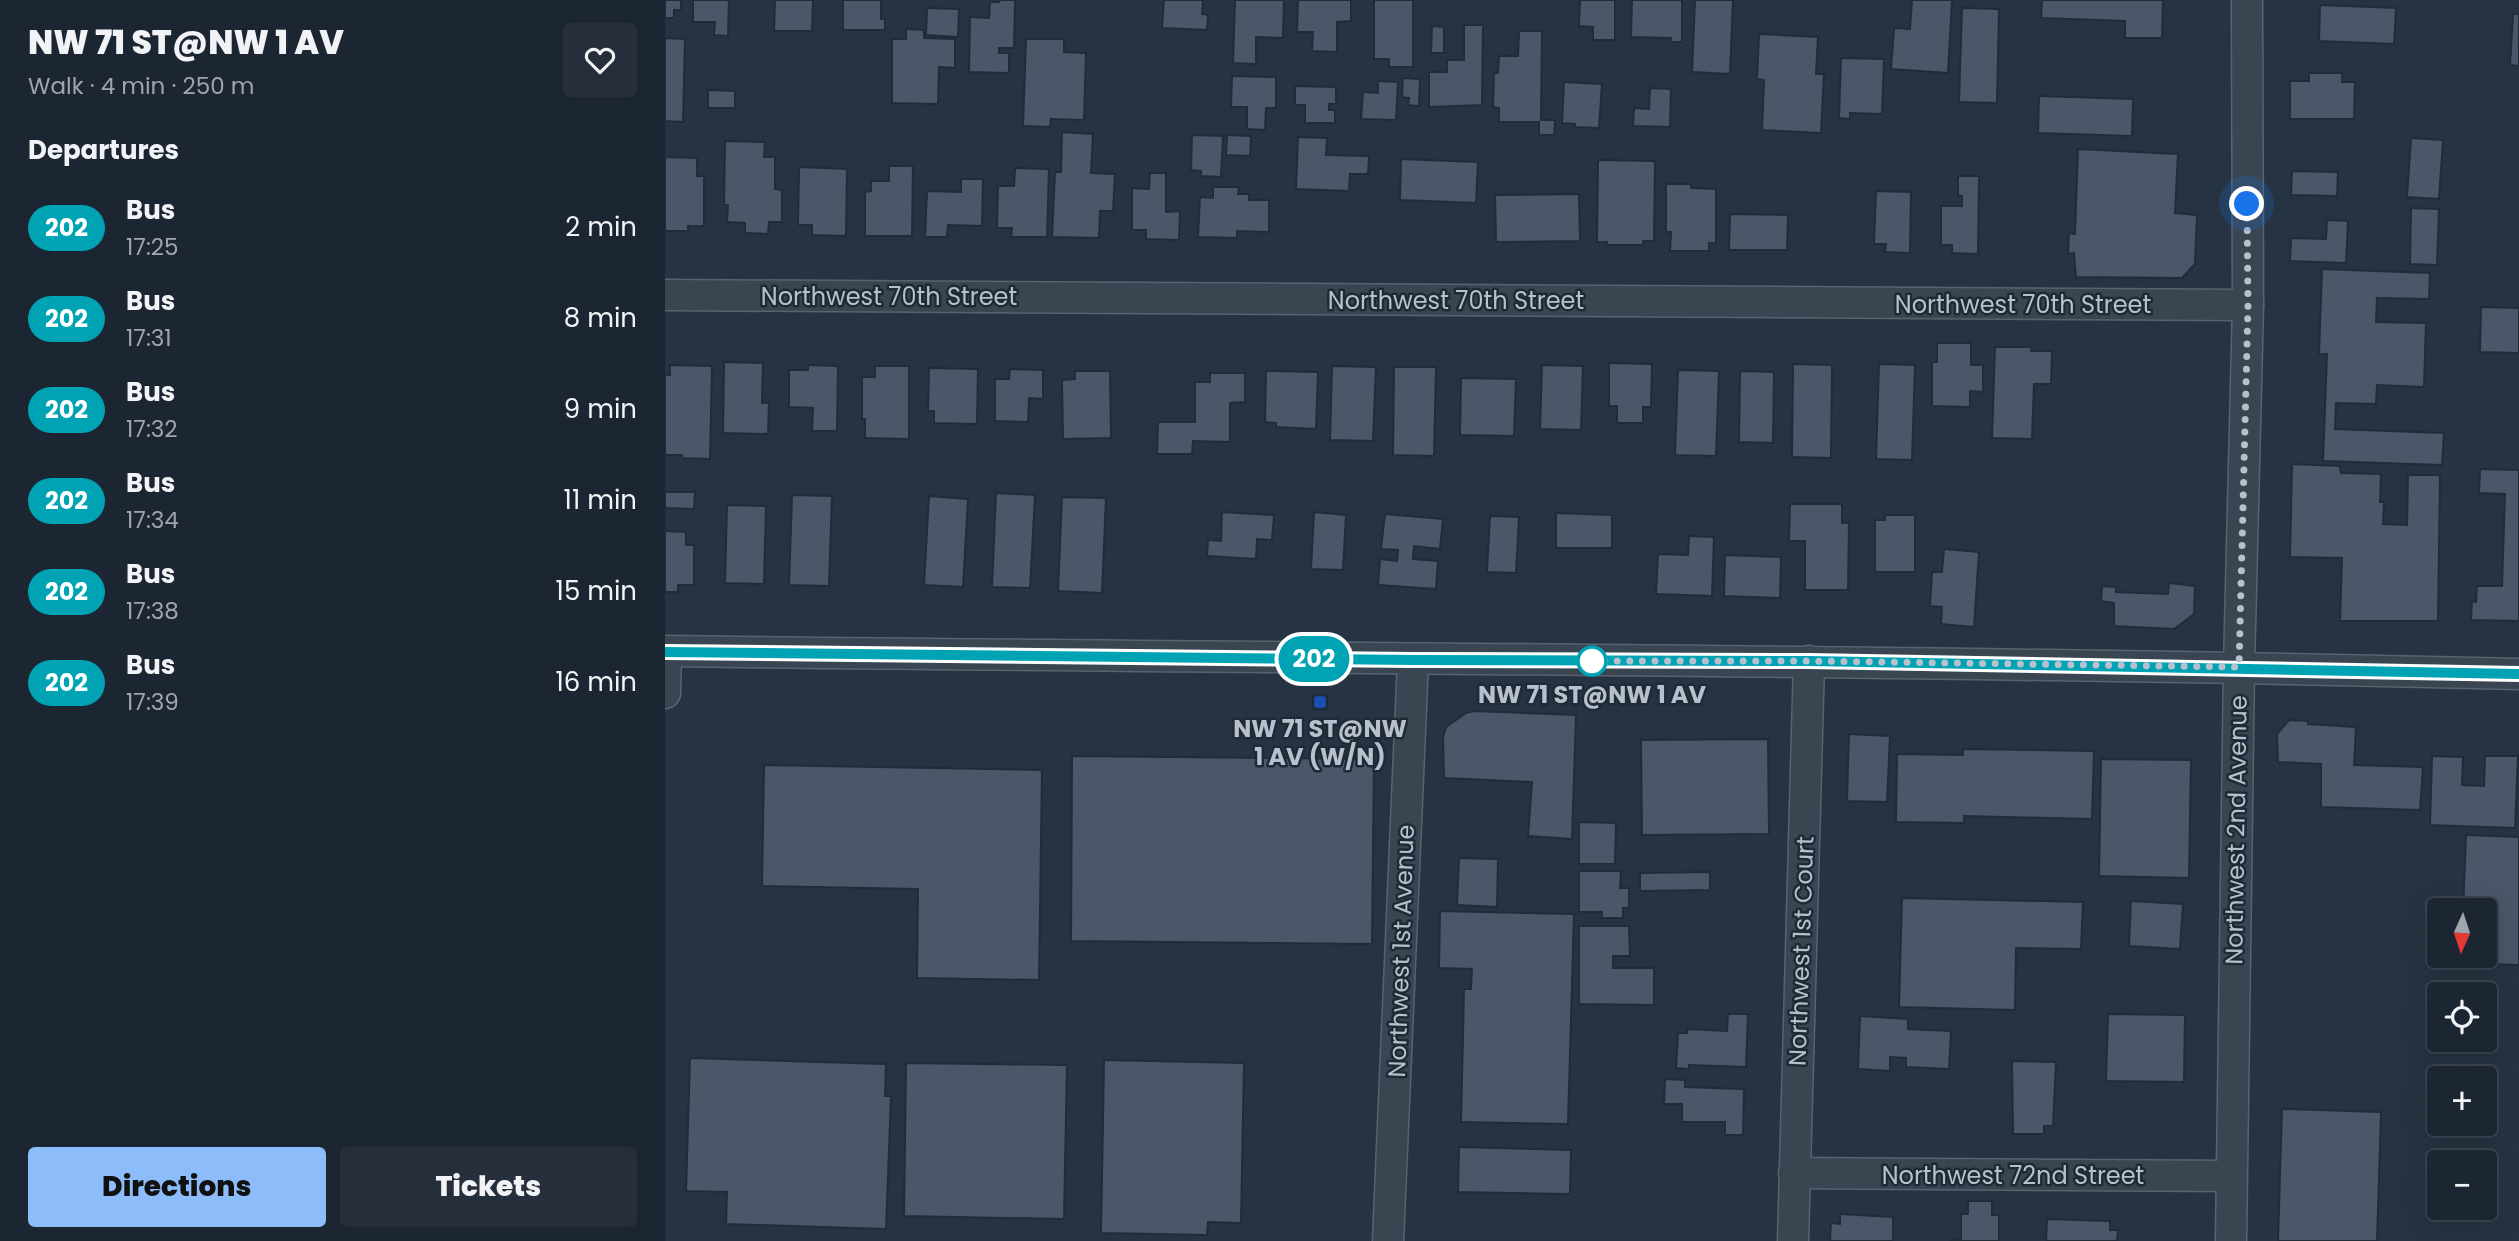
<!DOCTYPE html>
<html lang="en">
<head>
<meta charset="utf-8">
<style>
  body { margin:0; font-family:Poppins,sans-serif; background:#252e3a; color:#f1f3f6; height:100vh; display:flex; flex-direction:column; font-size:26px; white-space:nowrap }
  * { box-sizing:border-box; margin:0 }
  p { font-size:23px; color:#a0a5ac }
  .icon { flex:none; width:38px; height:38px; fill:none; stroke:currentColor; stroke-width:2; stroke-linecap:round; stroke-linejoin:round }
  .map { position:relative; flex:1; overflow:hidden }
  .details { display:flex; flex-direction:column; background:#1c2632; width:665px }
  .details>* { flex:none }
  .badge { padding:0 14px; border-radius:23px; font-size:24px; line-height:46px }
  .needle { width:46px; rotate:183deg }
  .tools { position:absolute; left:1762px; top:898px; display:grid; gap:14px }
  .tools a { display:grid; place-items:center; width:70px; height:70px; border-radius:7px; background:#1c2632; box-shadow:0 7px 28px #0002,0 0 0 2px #3a434d; font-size:35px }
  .you { position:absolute; width:35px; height:35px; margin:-18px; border:5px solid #fff; border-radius:50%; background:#1a73e8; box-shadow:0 0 0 10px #1a73e833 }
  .map>.badge { position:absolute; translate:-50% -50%; box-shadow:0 0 0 4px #fff }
  h2 { padding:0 28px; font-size:26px; line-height:63px }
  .round { display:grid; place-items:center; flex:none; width:74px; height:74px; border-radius:7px; background:#252e3a }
  .overview { display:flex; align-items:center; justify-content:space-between; height:119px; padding:0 28px }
  h1 { font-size:33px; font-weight:800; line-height:52px }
  .button { display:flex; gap:14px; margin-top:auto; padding:14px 28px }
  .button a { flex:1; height:80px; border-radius:7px; background:#8dbcfb; color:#111; font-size:28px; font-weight:800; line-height:80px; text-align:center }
  .button a+a { background:#252e3a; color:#f1f3f6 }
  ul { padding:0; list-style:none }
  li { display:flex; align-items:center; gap:21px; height:91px; padding:0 28px }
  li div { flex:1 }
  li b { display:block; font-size:26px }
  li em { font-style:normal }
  li .badge { min-width:77px; font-weight:700; text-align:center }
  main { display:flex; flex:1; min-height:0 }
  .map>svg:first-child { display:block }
  .building { fill:#495769; stroke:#212c39; stroke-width:2 }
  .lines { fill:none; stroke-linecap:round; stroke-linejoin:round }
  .minor-casing { stroke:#58636f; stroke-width:33 }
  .minor { stroke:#3a4552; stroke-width:30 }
  .line-casing { stroke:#fff; stroke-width:16 }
  .line { stroke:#00a3b4; stroke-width:10 }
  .walk { stroke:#b7c0cc; stroke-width:7; stroke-dasharray:0 12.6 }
  .stop-dot { fill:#fff; stroke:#00a3b4; stroke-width:3.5 }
  .transit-dot { fill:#1a4fb4; stroke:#1f2a37; stroke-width:2.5 }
  .labels { text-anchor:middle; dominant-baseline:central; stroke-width:5; stroke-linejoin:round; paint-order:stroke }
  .street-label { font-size:24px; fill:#b7c0cc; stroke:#1f2a37 }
  .stop-label { font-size:24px; font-weight:bold; fill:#b7c0cc; stroke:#1f2a37 }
  .poi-label { font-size:24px; font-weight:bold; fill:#b7c0cc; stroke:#1f2a37 }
</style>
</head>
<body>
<main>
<section class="details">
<div class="overview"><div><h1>NW 71 ST@NW 1 AV</h1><p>Walk · 4 min · 250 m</p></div><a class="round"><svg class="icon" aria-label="heart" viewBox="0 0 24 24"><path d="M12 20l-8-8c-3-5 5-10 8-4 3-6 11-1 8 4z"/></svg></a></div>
<h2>Departures</h2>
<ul>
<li><span class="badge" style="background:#00a3b4;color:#fff">202</span><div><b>Bus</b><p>17:25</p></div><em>2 min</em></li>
<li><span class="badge" style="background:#00a3b4;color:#fff">202</span><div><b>Bus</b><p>17:31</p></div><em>8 min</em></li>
<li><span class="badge" style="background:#00a3b4;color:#fff">202</span><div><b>Bus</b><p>17:32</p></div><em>9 min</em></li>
<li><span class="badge" style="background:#00a3b4;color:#fff">202</span><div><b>Bus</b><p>17:34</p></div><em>11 min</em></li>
<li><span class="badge" style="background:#00a3b4;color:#fff">202</span><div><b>Bus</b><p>17:38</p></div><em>15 min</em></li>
<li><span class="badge" style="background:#00a3b4;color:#fff">202</span><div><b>Bus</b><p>17:39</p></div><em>16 min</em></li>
</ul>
<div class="button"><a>Directions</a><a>Tickets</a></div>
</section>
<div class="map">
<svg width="1854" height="1241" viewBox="0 0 1854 1241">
  <rect width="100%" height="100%" fill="#263342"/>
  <g class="building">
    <polygon points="0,0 16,0 16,10 9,10 9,18 0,18"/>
    <polygon points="28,0 64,0 63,36 49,35 50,22 28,22"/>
    <polygon points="110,0 148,0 147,31 109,31"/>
    <polygon points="178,0 216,0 216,19 220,19 220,30 178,30"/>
    <polygon points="334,0 350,0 349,48 334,48 334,53 344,53 344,73 304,72 305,17 324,18 325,2 334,2"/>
    <polygon points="499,0 538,0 537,14 543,15 542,30 497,28"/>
    <polygon points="570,0 619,0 618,38 591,37 591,64 568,63"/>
    <polygon points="633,0 686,0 686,21 672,22 672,52 647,51 648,32 632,32"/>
    <polygon points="709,0 748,0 748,67 724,67 724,59 709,59"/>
    <polygon points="915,0 950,0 950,40 928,40 928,27 914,26"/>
    <polygon points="967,0 1017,0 1017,42 1005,42 1006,38 966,37"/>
    <polygon points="1030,0 1068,0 1065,74 1027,72"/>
    <polygon points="1247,0 1287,0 1283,73 1226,69 1229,28 1245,29"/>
    <polygon points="1377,0 1498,0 1497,38 1460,38 1460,21 1376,18"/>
    <polygon points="1655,5 1731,8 1729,44 1654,41"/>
    <polygon points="262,8 294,9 293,37 261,35"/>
    <polygon points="1297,8 1334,9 1332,103 1294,102"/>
    <polygon points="1848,14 1854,14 1854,66 1845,65"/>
    <polygon points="799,25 818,25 817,105 764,107 764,72 782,72 782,60 799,60"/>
    <polygon points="767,26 779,27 779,53 766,53"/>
    <polygon points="241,29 259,30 259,38 290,39 290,68 274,67 273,104 227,103 227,39 241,39"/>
    <polygon points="854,31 877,31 876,120 890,120 889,135 874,135 874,122 834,122 834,108 828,107 829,73 833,73 834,56 853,56"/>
    <polygon points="1094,34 1153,37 1151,74 1159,74 1156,133 1097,130 1099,80 1092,79"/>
    <polygon points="0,38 20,39 18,122 0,121"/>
    <polygon points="361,39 399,39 399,52 421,53 419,120 386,119 385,127 358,126"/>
    <polygon points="1176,58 1219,59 1217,114 1185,113 1185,119 1174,118"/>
    <polygon points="1644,73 1677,73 1677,82 1690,82 1689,119 1625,119 1625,81 1644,81"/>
    <polygon points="567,76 611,77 611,108 601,108 600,130 582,129 582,107 566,107"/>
    <polygon points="738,78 755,79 754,106 743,105 744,98 737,97"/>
    <polygon points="713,81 733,82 731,120 696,119 698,92 713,93"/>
    <polygon points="899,82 937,84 934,128 910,127 910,124 897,123"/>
    <polygon points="630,86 671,87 671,104 664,104 664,110 670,110 670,123 640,123 640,105 630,105"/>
    <polygon points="985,88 1006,89 1005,127 968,126 969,108 984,109"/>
    <polygon points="43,90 70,91 70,108 43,108"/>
    <polygon points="1374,96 1468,99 1467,136 1373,133"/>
    <polygon points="397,132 428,134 426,173 450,174 448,211 435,211 434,238 387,237 390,172 396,172"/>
    <polygon points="527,135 558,136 556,177 536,176 536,171 526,170"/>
    <polygon points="562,135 586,136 585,156 561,155"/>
    <polygon points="633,137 662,138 661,155 704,156 703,174 685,174 684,191 631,189"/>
    <polygon points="1746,138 1778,140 1774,199 1742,197"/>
    <polygon points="60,141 100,142 99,157 110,157 110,189 117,190 117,222 104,222 103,234 80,233 80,223 62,222 63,205 59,205"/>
    <polygon points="1413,149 1513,154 1510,213 1532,215 1530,264 1517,278 1411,277 1409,253 1403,254 1404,233 1410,234"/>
    <polygon points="0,157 32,158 32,176 39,176 39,226 23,226 23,231 0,231"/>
    <polygon points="736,159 813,162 811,203 735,200"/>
    <polygon points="933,160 990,161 989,241 978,241 978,245 942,245 942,242 932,242"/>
    <polygon points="224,166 248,166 247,236 200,236 200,192 206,191 206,181 224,181"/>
    <polygon points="134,167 182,169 181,236 147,235 147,225 133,225"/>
    <polygon points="350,168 384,169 382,237 346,237 347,228 332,228 333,186 349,186"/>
    <polygon points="1627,171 1673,172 1672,196 1626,195"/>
    <polygon points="485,173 501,173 501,212 515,211 514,240 481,239 481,230 467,230 467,188 484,189"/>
    <polygon points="1293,176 1314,176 1313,254 1287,253 1287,245 1276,245 1276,206 1297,206 1297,196 1293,195"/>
    <polygon points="296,179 318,179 317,226 283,225 282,237 260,237 262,191 296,192"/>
    <polygon points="1001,184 1026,184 1026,188 1051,189 1051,243 1044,243 1044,251 1005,251 1006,232 1001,232"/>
    <polygon points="548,187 574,187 573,194 584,194 584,200 604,200 604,232 572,231 572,238 533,237 535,197 548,198"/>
    <polygon points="1211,191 1246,192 1245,253 1220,252 1221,244 1209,244"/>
    <polygon points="914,194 915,241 831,242 830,195"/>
    <polygon points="1746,208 1774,209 1772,265 1745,264"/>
    <polygon points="1065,214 1123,215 1122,250 1064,250"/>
    <polygon points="1662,220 1683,221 1681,263 1625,261 1626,238 1661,239"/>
    <polygon points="1657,269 1765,273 1764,299 1712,298 1711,322 1761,323 1759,387 1712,385 1711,404 1671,403 1670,429 1779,433 1777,465 1658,461 1662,354 1654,354"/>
    <polygon points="1816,307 1854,308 1854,353 1815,352"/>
    <polygon points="1272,343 1306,343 1306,365 1318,365 1318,392 1305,391 1305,407 1267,406 1267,362 1272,362"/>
    <polygon points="1330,347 1367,347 1366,351 1387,351 1386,384 1369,384 1367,439 1327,438"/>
    <polygon points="59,362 98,363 97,403 104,403 103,434 58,433"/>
    <polygon points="944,363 987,364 986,407 978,407 978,423 952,423 952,406 944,406"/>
    <polygon points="1128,364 1167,365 1166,458 1127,457"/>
    <polygon points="1214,364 1250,365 1247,460 1211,459"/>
    <polygon points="5,365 47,366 45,459 17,458 17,455 0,455 0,375 5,375"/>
    <polygon points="143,365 173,366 172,431 147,431 148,408 124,407 124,370 143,370"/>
    <polygon points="877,365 918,366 916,430 875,429"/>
    <polygon points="210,366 244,366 244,439 200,438 200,419 197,419 197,377 210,377"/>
    <polygon points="667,366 711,367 708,441 665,440"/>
    <polygon points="729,367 771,367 769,456 728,455"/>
    <polygon points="264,368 313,369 312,424 269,423 269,411 263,411"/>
    <polygon points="345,369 378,370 378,399 364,398 363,422 330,421 330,379 344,379"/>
    <polygon points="1013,370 1054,371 1051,456 1010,455"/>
    <polygon points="410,371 445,371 446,438 398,439 397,380 410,379"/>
    <polygon points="601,371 653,372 651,429 611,427 611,423 600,422"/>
    <polygon points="1075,371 1109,372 1108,443 1074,442"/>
    <polygon points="545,373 580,373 580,402 565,403 565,442 528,441 527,454 492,454 493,422 530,422 530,382 545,382"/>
    <polygon points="796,378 851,379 849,436 795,435"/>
    <polygon points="1627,464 1675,466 1676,473 1716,474 1715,502 1719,502 1718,524 1742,525 1743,475 1775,475 1773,621 1675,621 1677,558 1625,557"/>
    <polygon points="1815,469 1854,470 1854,621 1806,620 1807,601 1811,602 1812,586 1837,586 1840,494 1814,493"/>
    <polygon points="0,492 30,492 29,509 0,508"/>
    <polygon points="331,493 370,495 365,588 327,587"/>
    <polygon points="127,495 167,496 164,586 124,585"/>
    <polygon points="264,496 303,499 298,587 259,585"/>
    <polygon points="397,497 441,498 437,593 393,591"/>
    <polygon points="1125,504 1177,504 1177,523 1184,523 1183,590 1140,590 1140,541 1124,541"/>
    <polygon points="62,505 101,506 99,584 60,583"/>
    <polygon points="557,512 609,515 607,540 592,539 591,559 542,556 543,540 556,541"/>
    <polygon points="649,512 681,515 678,570 646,569"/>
    <polygon points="891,513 947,515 947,548 891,548"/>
    <polygon points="720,514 778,519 775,549 749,546 748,559 773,561 771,589 713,585 715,559 732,561 733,550 716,549"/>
    <polygon points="1220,515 1250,515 1250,572 1210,572 1210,520 1220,520"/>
    <polygon points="825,516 854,517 851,573 822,572"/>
    <polygon points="0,531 21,532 21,545 29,545 29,585 13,585 13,592 0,592"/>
    <polygon points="1024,536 1049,537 1047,596 991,594 993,554 1023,555"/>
    <polygon points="1279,549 1314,552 1309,627 1276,624 1277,607 1265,606 1267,572 1277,572"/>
    <polygon points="1060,555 1116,557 1115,598 1059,596"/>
    <polygon points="1504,583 1530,586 1529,614 1509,629 1449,626 1449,603 1436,601 1437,586 1451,587 1451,592 1503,594"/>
    <polygon points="809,711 911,715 907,839 863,836 867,782 779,778 778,737 781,727 801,713"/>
    <polygon points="1624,720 1643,721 1643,724 1691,727 1689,765 1758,767 1755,810 1656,807 1656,764 1613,762 1612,734"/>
    <polygon points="1184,734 1225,736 1222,802 1182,801"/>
    <polygon points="1103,739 1104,834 977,835 976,740"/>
    <polygon points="1298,749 1429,751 1427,819 1299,816 1299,823 1231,822 1232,754 1298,755"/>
    <polygon points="407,756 709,759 707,944 406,941"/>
    <polygon points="1767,756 1798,757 1797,785 1819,786 1820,756 1853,756 1850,828 1765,825"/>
    <polygon points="1436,759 1526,760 1524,878 1434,876"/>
    <polygon points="99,765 377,770 374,980 252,978 253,889 97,886"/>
    <polygon points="914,822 951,823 950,864 914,864"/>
    <polygon points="1801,835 1854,837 1854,965 1796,963 1796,956 1820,956 1820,910 1798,910"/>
    <polygon points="794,858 833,859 832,907 792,905"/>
    <polygon points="914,871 956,871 955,888 964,888 964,908 958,908 958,918 937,918 937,912 914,912"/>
    <polygon points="1045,872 1045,890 975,891 975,873"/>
    <polygon points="1237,898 1418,902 1416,949 1351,948 1350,1010 1234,1007"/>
    <polygon points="1466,901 1518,904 1515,949 1464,946"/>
    <polygon points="775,911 909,914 903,1124 796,1122 799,989 806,989 807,969 774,968"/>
    <polygon points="914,926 964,926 965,956 948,956 948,968 989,968 989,1005 914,1004"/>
    <polygon points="1063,1014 1083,1014 1081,1067 1024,1065 1024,1069 1011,1068 1013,1033 1022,1033 1022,1029 1062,1031"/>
    <polygon points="1443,1014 1520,1015 1519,1082 1441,1081"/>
    <polygon points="1195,1016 1243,1019 1243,1029 1286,1031 1284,1069 1241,1067 1241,1058 1225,1057 1225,1071 1193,1069"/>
    <polygon points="25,1058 221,1064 220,1096 226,1096 221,1229 61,1224 62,1192 21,1191"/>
    <polygon points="439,1060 579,1063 576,1223 543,1222 542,1235 436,1233"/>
    <polygon points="1347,1061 1391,1062 1388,1126 1379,1126 1379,1134 1348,1134"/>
    <polygon points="241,1063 402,1065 399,1219 239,1216"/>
    <polygon points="1000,1079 1020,1080 1020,1087 1079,1089 1078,1135 1060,1135 1060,1122 1017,1122 1017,1104 999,1104"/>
    <polygon points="1617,1109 1716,1112 1712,1241 1613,1241"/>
    <polygon points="794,1147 906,1150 905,1194 793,1192"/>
    <polygon points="1303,1201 1327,1201 1327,1215 1334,1215 1334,1241 1286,1241 1286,1239 1296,1240 1296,1214 1303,1214"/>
    <polygon points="1175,1214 1228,1217 1228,1241 1165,1241 1166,1223 1175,1224"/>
    <polygon points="1382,1219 1445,1221 1445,1230 1453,1230 1452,1241 1381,1241"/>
  </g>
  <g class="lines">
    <g class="minor-casing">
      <g id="minor">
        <polyline points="0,295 1583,305"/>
        <path d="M0,651C618,659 1236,659 1854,674"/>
        <polyline points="0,693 1,652"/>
        <polyline points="1129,1173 1566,1176"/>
        <polyline points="723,1241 748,660"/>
        <polyline points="1128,1241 1144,661"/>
        <polyline points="1566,1241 1574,667 1583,305 1582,0"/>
      </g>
    </g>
    <use href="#minor" class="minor"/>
  </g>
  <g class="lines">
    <g class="line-casing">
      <polyline id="line" points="0,652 748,660 1144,661 1854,674"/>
    </g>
    <use href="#line" class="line"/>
    <polyline class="walk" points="927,661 1144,661 1574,667 1583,305 1582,204"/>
  </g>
  <circle class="stop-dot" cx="927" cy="661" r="14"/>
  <rect class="transit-dot" x="648" y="695" width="14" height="14" rx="3.5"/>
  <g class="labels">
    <g class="street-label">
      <text x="224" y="296">Northwest 70th Street</text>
      <text x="791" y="300">Northwest 70th Street</text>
      <text x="1358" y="304">Northwest 70th Street</text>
      <text transform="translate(1571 830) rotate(-89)">Northwest 2nd Avenue</text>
      <text transform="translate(736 951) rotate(-88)">Northwest 1st Avenue</text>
      <text transform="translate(1136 951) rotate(-88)">Northwest 1st Court</text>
      <text x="1348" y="1175">Northwest 72nd Street</text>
    </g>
    <g class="stop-label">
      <text x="927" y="694">NW 71 ST@NW 1 AV</text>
    </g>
    <g class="poi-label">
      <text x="655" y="728">NW 71 ST@NW<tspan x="655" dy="28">1 AV (W/N)</tspan></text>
    </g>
  </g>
</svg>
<div class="tools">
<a><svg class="needle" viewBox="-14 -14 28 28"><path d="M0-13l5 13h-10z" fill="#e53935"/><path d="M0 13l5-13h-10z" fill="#a0a5ac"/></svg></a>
<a><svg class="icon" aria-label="locate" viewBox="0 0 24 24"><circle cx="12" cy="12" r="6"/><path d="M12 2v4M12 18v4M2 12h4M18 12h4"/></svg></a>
<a>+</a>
<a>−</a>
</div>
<div class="you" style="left:1582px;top:204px"></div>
<b class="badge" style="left:649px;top:659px;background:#00a3b4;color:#fff">202</b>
</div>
</main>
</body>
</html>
